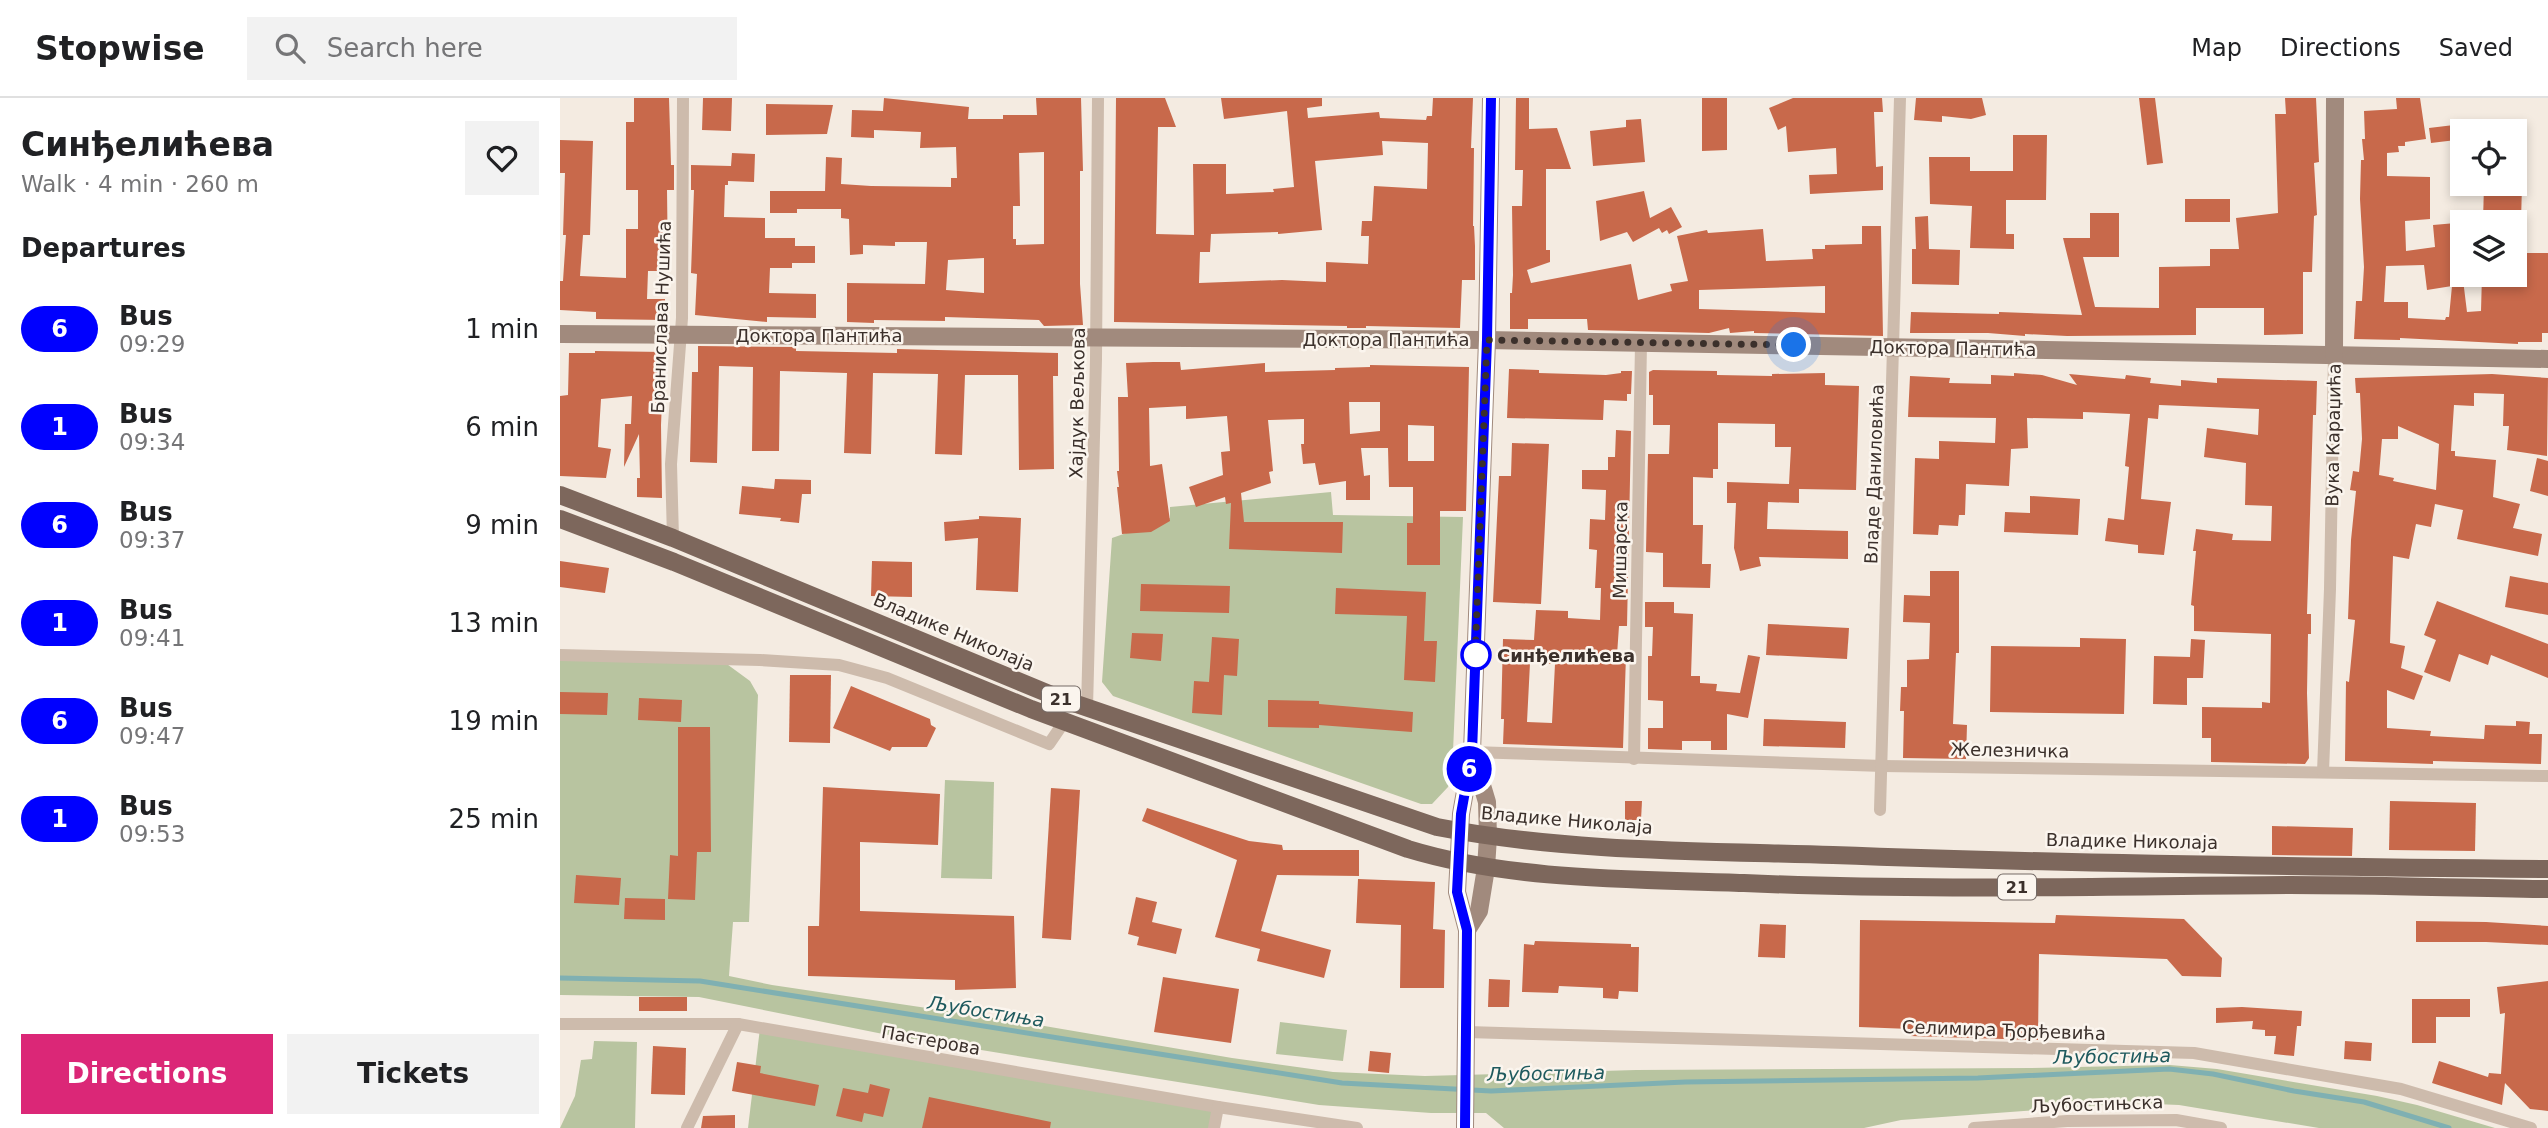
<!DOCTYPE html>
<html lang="en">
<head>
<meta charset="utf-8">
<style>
  body { margin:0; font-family:"DejaVu Sans",sans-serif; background:#f2f2f2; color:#202124; height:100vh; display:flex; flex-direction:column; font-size:26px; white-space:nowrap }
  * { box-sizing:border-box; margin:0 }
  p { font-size:23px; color:#757577 }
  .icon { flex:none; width:38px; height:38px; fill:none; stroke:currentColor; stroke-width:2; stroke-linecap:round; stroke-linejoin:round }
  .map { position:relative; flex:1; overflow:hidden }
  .sheet { display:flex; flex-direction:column; background:#fff; width:560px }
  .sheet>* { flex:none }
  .badge { padding:0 14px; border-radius:23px; font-size:24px; line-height:46px }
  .fabs { position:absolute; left:1890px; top:21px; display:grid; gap:14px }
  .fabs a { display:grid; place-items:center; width:77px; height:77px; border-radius:0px; background:#fff; box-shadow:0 4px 10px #0003; font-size:35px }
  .you { position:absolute; width:35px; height:35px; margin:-18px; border:5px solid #fff; border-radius:50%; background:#1a73e8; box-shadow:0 0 0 10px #1a73e833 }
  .map>.badge { position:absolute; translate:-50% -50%; box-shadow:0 0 0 4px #fff }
  h2 { padding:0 21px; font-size:26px; line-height:63px }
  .round { display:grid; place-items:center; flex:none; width:74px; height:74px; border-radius:0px; background:#f2f2f2 }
  .headline { display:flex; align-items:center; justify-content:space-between; height:119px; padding:0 21px }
  h1 { font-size:33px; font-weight:700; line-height:52px }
  .button { display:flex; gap:14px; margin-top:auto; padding:14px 21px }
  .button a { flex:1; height:80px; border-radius:0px; background:#db2777; color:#fff; font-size:28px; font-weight:700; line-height:80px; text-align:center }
  .button a+a { background:#f2f2f2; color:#202124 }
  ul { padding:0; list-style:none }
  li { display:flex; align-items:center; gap:21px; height:98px; padding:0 21px }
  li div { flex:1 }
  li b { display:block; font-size:26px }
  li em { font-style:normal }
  li .badge { min-width:77px; font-weight:700; text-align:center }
  header { display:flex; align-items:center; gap:42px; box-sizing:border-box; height:98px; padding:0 35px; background:#fff; border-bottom:2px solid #e0e0e0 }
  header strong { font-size:33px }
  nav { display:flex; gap:38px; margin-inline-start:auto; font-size:24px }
  .search { width:490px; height:63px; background:#f2f2f2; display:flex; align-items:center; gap:18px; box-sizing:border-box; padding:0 24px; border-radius:0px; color:#757577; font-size:26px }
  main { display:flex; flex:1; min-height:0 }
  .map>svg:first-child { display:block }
  .green { fill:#b8c4a0 }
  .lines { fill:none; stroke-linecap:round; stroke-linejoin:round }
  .stream { stroke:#7fb0b2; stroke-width:5 }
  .building { fill:#c8694b; fill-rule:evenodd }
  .street { stroke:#cdbbac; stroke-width:12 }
  .secondary { stroke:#a18a7d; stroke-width:18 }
  .primary { stroke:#7d675c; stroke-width:18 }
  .line-casing { stroke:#fff; stroke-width:16 }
  .line { stroke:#00f; stroke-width:10 }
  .walk { stroke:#3b302b; stroke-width:7; stroke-dasharray:0 12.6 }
  .stop-dot { fill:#fff; stroke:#00f; stroke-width:3.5 }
  .labels { text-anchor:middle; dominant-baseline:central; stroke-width:5; stroke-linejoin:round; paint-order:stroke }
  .shield { fill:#fbf5ee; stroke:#756b66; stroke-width:2 }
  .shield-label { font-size:16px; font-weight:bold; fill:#3b302b }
  .street-label { font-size:18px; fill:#3b302b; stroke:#fbf5ee }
  .stop-label { font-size:18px; font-weight:bold; fill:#3b302b; stroke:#fbf5ee; text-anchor:start }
  .water-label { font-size:19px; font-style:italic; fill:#1f5a5e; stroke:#fbf5ee }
</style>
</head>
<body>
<header>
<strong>Stopwise</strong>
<div class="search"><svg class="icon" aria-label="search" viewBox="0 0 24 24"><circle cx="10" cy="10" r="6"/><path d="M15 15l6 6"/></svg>Search here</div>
<nav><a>Map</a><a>Directions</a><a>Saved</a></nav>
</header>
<main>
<section class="sheet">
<div class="headline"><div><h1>Синђелићева</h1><p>Walk · 4 min · 260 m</p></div><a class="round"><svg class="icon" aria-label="heart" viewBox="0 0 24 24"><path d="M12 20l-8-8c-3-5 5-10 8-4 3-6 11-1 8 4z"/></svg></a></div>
<h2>Departures</h2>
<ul>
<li><span class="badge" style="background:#00f;color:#fff">6</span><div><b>Bus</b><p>09:29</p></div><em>1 min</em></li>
<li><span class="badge" style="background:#00f;color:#fff">1</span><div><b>Bus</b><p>09:34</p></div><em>6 min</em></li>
<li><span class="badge" style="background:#00f;color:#fff">6</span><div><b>Bus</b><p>09:37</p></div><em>9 min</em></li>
<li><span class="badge" style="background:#00f;color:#fff">1</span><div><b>Bus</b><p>09:41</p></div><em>13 min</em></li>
<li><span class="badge" style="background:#00f;color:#fff">6</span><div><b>Bus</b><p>09:47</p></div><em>19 min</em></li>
<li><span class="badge" style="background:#00f;color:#fff">1</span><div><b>Bus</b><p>09:53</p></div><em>25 min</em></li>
</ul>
<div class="button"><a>Directions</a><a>Tickets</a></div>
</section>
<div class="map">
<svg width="1988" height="1030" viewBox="0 0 1988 1030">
  <rect width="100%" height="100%" fill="#f4ebe1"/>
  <g class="green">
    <polygon points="771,394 773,417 903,419 892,677 888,689 872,706 861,706 553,598 542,584 552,440 610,420 610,409"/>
    <polygon points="0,557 160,561 190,583 198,597 189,824 173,824 169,878 212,887 461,924 672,960 773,974 865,978 1076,972 1471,970 1610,967 1657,971 1817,998 1857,1007 1935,1030 1759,1030 1619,1007 1571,1005 1341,1022 1304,1030 944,1030 926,1015 871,1015 759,1007 323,936 139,899 0,897"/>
    <polygon points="385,682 434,684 432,781 381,780"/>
    <polygon points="720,924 787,932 783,963 716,956"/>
    <polygon points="200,930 658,1009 654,1030 188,1030"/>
    <polygon points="34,943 77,944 75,1030 0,1030 15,998 21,962 32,961"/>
  </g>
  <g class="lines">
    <polyline class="stream" points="0,880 140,883 782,985 931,993 1125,984 1418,980 1609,971 1653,976 1734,993 1804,1004 1889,1030"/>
  </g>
  <g class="building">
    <polygon points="74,0 109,0 111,67 114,67 114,92 107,92 108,173 88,173 87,201 105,201 105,222 36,221 36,214 0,212 0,183 3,183 6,137 3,137 5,75 0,75 0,42 33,43 30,137 23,137 20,178 66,180 66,131 78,131 78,92 66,92 66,24 74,24"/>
    <polygon points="143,0 172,0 171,33 142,32"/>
    <path d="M324,0L409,9L408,21H443V17H477L476,0H521L523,73H520V186L523,227L484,228L479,222L385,219V223L314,222V225L287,224V185L365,186L367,144H335V148L303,147V156L290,157L289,121L281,120V111H237V115H210V93H265L266,59L282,60L281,86L311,88L391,89V80H397L396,49L360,50L361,34L314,32V40L291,39L292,12L323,13ZM484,54V146L456,147V141H453V108H460L459,55ZM424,160V195L386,192L388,162Z"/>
    <path d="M556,0H605L616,29H598L596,136L634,137L633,66H666V96L714,94L713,91L734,89L727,13L664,21L661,0H762V8L747,10L748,20L819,14L820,20L866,22L867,18H872L873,0H913L911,50H914L913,128H914L915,148V182H902L900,230L806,228V230H787V228L554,224ZM822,43L868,45L867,91L814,88L812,123H802L801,138H809L808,166L766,164V184L722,182L639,185L640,154H650L651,136L718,134V136L762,132L755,63L823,57Z"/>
    <path d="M956,0H969V31L997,30L1011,71H986V152H990V164L967,172L971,185L1071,166L1078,202L1112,193L1110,186L1128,183L1117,138L1147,132L1148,135L1203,131L1206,163L1253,161L1252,151H1265V147L1302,146V128H1321L1323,238L1194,235V233L1170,235L1169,230L1149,235L1028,232L1027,221H968V231H950V195H952L953,177L952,108H962L963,72H955ZM1265,188V215L1139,211V192Z"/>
    <polygon points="1142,0 1167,0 1167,52 1142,53"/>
    <polygon points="1233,0 1322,0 1323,14 1314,14 1316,69 1323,68 1323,92 1250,96 1249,77 1277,76 1276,50 1228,54 1226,28 1218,32 1209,10"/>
    <polygon points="1356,0 1422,0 1426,17 1411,21 1382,18 1382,24 1354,22"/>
    <polygon points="1579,0 1595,0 1603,65 1587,67"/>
    <polygon points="1725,0 1756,0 1759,64 1754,65 1757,117 1754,118 1752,174 1743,174 1743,236 1704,237 1704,210 1636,210 1636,237 1507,238 1465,236 1465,238 1428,235 1350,235 1351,214 1439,216 1439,214 1522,217 1503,140 1530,140 1530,115 1559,115 1559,159 1523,159 1535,209 1599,210 1599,169 1650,168 1650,151 1679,151 1676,120 1718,115 1715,16 1726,16"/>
    <path d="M1836,0H1860L1866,41L1845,44V48H1838L1839,54L1827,55V78L1870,79V121L1845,123L1846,153L1875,149L1873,127L1896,125L1907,214L1921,213L1922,177H1955V155H1988V235H1982V244H1958V246L1840,240V242L1794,241L1796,203H1802L1804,169L1800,101L1801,62H1804L1802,41H1805L1804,13L1837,11ZM1864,167L1867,192L1892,188L1889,219H1886L1885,222L1848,220V204H1824L1826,168Z"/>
    <polygon points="206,6 273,7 267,36 206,37"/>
    <polygon points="1081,21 1085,64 1033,68 1030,33 1066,29 1066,22"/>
    <polygon points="1894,27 1896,42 1871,45 1869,30"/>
    <polygon points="1453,37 1487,37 1486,102 1446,102 1446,136 1454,136 1454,151 1410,150 1412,108 1370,106 1369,59 1410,59 1410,73 1453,73"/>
    <polygon points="172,55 195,56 194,84 168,83 168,87 165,87 164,119 205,120 205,140 235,140 235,148 255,148 255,165 232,165 232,170 210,170 209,195 256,196 256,220 207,219 207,224 135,217 137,176 131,175 134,92 131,92 131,67 171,68"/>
    <polygon points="1924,86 1962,86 1961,124 1923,124"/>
    <polygon points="1084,93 1090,120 1111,109 1122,129 1109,136 1107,132 1102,135 1099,130 1073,144 1067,134 1040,143 1036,103"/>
    <rect x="1625" y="101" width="45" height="23"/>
    <polygon points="1368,118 1369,151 1400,152 1399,187 1352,186 1352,151 1356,151 1355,119"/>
    <polygon points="138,248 236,249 236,253 337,255 337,251 498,255 498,278 493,278 494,371 459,372 458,277 405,277 402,357 375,356 378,276 313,275 311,356 284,355 287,275 220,273 219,353 192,353 193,269 159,268 157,365 130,364 132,274 138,274"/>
    <polygon points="35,253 104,254 101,327 102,400 77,399 77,380 80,380 79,336 64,369 65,326 71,326 72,298 41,301 38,349 51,351 46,380 0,378 0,298 8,297 9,255 35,255"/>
    <path d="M593,264H620L621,272L705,265V274L775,272V270L810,269V267L909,269L906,413H880V467H847V425H853V389H829L828,350H801L804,378L810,377V402H786V383L759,387L755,365L743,366L741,346H744V321L708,322L713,373L709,374L711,385L681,395L684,424H783L782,455L669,451L671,405L666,406L665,399L636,409L629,389L663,377L661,354L670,353L667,318L626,321V308L589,310L590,368L602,366L610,423L591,434L562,436L557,389H559L557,373H559L558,299H568L566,265ZM789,304H820V333L790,336ZM848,327L874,328V363H848Z"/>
    <polygon points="949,271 979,272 979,275 1046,277 1061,275 1061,273 1072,273 1071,296 1067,296 1067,303 1044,302 1043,322 947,320"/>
    <polygon points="1093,272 1157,273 1157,277 1212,278 1212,276 1265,275 1265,287 1299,288 1296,392 1239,391 1239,405 1208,404 1207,431 1288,433 1288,461 1199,459 1201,468 1180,473 1174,450 1176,405 1167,405 1167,384 1229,386 1231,349 1215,349 1215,326 1158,325 1158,371 1153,371 1153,380 1133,379 1133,427 1143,427 1142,466 1151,466 1150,490 1103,489 1103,455 1086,454 1088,356 1109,356 1110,327 1093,327 1093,297 1089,297 1089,274"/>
    <polygon points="1454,275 1482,277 1517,287 1509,276 1565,281 1566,277 1591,280 1590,285 1621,288 1621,282 1657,285 1657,280 1757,283 1756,317 1753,317 1747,516 1751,516 1751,536 1748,536 1747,595 1749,660 1745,666 1651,664 1651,640 1642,640 1642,609 1702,610 1702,604 1710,605 1711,536 1634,533 1634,508 1631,507 1636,453 1633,453 1636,431 1673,436 1672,442 1711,443 1712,408 1685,407 1686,365 1644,359 1647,330 1698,337 1699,311 1599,307 1598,321 1588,320 1581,401 1611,404 1604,457 1578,455 1578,447 1545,443 1548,420 1564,422 1569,369 1565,368 1570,316 1523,314 1523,321 1467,320 1468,350 1451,351 1449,388 1406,386 1405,417 1399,417 1398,428 1379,427 1378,437 1353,436 1355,360 1379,361 1379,343 1435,345 1436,320 1348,319 1350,278 1390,280 1389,285 1431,286 1431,277 1454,278"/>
    <path d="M1932,276L1988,280L1987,358L1947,352L1949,328H1943L1944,296L1914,295V308L1894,307L1891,353H1895V358L1936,362L1933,399L1960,406L1953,430L1982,436L1978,458L1897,441L1903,412L1875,406L1871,429L1856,426L1849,461L1833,458L1830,545L1845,548L1841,570L1863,578L1854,602L1827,592V630L1871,633L1870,638L1924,641L1925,627L1956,628V623L1970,624L1969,636H1982L1981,666L1873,663V666L1785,663L1786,583L1789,584L1795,522L1788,521L1791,442L1796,393L1790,392L1793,373L1799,374L1802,341L1800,295H1796L1795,280ZM1838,328L1879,346L1876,392L1833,383L1834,380L1819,377L1822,341H1838Z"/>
    <path d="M1056,332L1071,333L1067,528H1059L1057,557H1066L1063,650L943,646L944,621H941L943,541L974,542L976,512L1008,513V520L1040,522L1041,490H1035L1037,452L1029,451L1030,421L1045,422L1046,392L1022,391V372H1048V359H1055ZM970,565L995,566L992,625L967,624Z"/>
    <polygon points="952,345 989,346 981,506 933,504 939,378 951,378"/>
    <polygon points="1977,360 1988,363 1988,398 1970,393"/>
    <polygon points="215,381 251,382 251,396 242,396 239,425 220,423 221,420 179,416 182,388 214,391"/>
    <polygon points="1470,398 1520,401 1518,437 1444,434 1445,414 1470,415"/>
    <polygon points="419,418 461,420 458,494 416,492 418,440 385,443 384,424 419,421"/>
    <polygon points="0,463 49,470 45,495 0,489"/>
    <polygon points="312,463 352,464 352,499 311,498"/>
    <polygon points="1370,473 1399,473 1399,555 1396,555 1393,626 1407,627 1406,661 1343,660 1344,613 1340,613 1341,589 1347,589 1347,562 1369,561 1370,525 1343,524 1344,497 1370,498"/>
    <polygon points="1950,478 1988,485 1988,517 1945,509"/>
    <polygon points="581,486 670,488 669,515 580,513"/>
    <polygon points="776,490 866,494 864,543 877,543 875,584 844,582 847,518 775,516"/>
    <polygon points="1877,503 1988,546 1988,580 1931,557 1928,567 1899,556 1890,584 1864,574 1876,542 1864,537"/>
    <polygon points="1085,504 1114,504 1114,515 1133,516 1131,578 1140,578 1140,585 1157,586 1156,593 1180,595 1188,557 1200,559 1188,620 1167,616 1167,652 1151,652 1151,643 1122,643 1122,652 1088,651 1088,630 1103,630 1103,603 1088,602 1088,558 1092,558 1093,529 1085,529"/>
    <polygon points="1208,526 1289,530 1287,561 1206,557"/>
    <polygon points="572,535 603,536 601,563 570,560"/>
    <polygon points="652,539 679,541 677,578 664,577 662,617 632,615 634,583 649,584"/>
    <polygon points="1520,540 1566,541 1564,616 1430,614 1431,548 1520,549"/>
    <polygon points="1631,541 1645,542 1643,580 1627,580 1627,607 1593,606 1594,558 1630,559"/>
    <polygon points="230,577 271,577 270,645 229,644"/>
    <polygon points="291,588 370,621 371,627 376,630 367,649 332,649 330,653 273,630"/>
    <polygon points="0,594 48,595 47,617 0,616"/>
    <polygon points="79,600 122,602 121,624 78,622"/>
    <polygon points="708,602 759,603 759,606 853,614 852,634 759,627 759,630 708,629"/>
    <polygon points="1204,621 1286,624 1285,650 1203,648"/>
    <polygon points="118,629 150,629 151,754 137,754 135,802 108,801 110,757 118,758"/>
    <polygon points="263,689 380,696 378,747 300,744 300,813 454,818 456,890 395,892 395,882 248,878 248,828 259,828"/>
    <polygon points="491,690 520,692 511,842 482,840"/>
    <polygon points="1065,703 1082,703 1081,722 1065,722"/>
    <polygon points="1830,703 1916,705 1915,753 1829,752"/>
    <polygon points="587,710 689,743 722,747 723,752 799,752 799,778 717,777 701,833 771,852 764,880 697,863 700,851 655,839 677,762 582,723"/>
    <polygon points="1712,728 1793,730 1792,758 1712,757"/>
    <polygon points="16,777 61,780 59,807 14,805"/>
    <polygon points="798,781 875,784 873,831 885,832 884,890 840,890 841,827 796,825"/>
    <polygon points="576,799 597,804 592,824 622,831 616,856 577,847 579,839 568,836"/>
    <polygon points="65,800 105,801 105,822 64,821"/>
    <polygon points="1496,817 1624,821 1662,860 1661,879 1622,878 1607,861 1479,856 1478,942 1350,938 1350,931 1299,929 1300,822 1495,825"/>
    <polygon points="1856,823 1926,824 1988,828 1988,847 1926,844 1856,844"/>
    <polygon points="1200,826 1226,827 1225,860 1198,859"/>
    <polygon points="975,843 1071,846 1071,849 1079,849 1078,894 1059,893 1058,901 1043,900 1043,890 999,888 998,895 962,894 964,846 974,847"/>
    <polygon points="603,879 679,891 671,945 594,934"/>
    <polygon points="929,881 950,882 949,909 928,909"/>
    <polygon points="1988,883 1988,1013 1970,1011 1945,985 1942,1007 1872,985 1879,963 1928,979 1929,975 1941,976 1945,915 1940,916 1937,889"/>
    <rect x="79" y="899" width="48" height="14"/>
    <polygon points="1852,901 1910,901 1910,919 1876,919 1876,945 1852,945"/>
    <polygon points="1682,909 1742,913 1741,928 1737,928 1734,958 1714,956 1716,938 1705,938 1705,932 1692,931 1693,923 1656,925 1656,910"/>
    <polygon points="1785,943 1812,945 1811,963 1784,961"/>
    <polygon points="93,948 126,950 125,997 91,996"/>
    <polygon points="810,953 831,955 829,975 808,973"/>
    <polygon points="177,964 201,968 200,975 259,987 255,1008 172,993"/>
    <polygon points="310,986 330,991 323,1019 304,1015 302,1024 276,1018 283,990 308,995"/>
    <polygon points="369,999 491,1024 490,1030 362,1030"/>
    <polygon points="175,1017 175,1030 141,1030 143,1018"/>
  </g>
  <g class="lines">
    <g class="street">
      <polyline points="113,440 111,366 122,220 123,0"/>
      <polyline points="0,557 200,562 279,567 327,580 489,646 504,624"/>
      <polyline points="527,610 536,261 538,0"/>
      <polyline points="912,654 1323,668 1988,678"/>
      <polyline points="1074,661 1081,245"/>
      <polyline points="1763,674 1770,491 1774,257"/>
      <polyline points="1320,712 1340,0"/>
      <polyline points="0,926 178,926 658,1009 797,1030"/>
      <polyline points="907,934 1634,955 1841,991 1971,1030"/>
      <polyline points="127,1030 178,926"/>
      <polyline points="654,1030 658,1009"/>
      <polyline points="1414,1030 1507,1023 1616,1022 1661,1030"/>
    </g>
    <g class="secondary">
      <polyline points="0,236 927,242 1988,261"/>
      <polyline points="1774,257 1775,0"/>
      <polyline points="907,832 919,813 926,770 928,739 927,704 912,654"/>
      <polyline points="905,1030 907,832 897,794 901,716 912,654 927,242 931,0"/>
    </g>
    <g class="primary">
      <path d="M0,397L113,440L499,600L877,729C1006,754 1141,753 1273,757C1511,766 1750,769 1988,771"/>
      <path d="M0,421L114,464L471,611L848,751C953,783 1074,781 1184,785C1366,793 1548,788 1730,787C1816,787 1902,790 1988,791"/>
    </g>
  </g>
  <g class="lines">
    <g class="line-casing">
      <polyline id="line" points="905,1030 907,832 897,794 901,716 912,654 927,242 931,0"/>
    </g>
    <use href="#line" class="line"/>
    <polyline class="walk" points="916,557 915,562 927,242 1234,247"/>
  </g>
  <circle class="stop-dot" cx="916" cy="557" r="14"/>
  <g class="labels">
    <g class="shield">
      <rect x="482" y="588.5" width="38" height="25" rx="5"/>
      <rect x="1438" y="776.5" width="38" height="25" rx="5"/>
    </g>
    <g class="shield-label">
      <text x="501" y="601">21</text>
      <text x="1457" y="789">21</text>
    </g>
    <g class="street-label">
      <text transform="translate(101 219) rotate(-88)">Бранислава Нушића</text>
      <text x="259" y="237">Доктора Пантића</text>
      <text x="826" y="241">Доктора Пантића</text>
      <text transform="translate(1393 250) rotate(1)">Доктора Пантића</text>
      <text transform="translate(517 305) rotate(-89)">Хајдук Вељкова</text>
      <text transform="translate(1773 337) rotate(-89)">Вука Караџића</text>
      <text transform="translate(1314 376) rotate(-88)">Владе Даниловића</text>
      <text transform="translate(1060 452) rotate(-89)">Мишарска</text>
      <text transform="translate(394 534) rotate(23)">Владике Николаја</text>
      <text transform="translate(1450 652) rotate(1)">Железничка</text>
      <text transform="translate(1007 722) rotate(5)">Владике Николаја</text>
      <text transform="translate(1572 743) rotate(1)">Владике Николаја</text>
      <text transform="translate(1444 932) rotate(2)">Селимира Ђорђевића</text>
      <text transform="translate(371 942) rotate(10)">Пастерова</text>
      <text transform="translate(1537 1006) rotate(-2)">Љубостињска</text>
    </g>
    <g class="stop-label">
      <text x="937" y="557">Синђелићева</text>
    </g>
    <g class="water-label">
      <text transform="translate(426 913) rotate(9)">Љубостиња</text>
      <text transform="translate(1552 958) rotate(-1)">Љубостиња</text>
      <text transform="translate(986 975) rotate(-1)">Љубостиња</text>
    </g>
  </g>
</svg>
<div class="fabs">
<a><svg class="icon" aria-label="locate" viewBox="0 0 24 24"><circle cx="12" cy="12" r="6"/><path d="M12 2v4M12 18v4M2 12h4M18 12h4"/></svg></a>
<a><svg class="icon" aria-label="layers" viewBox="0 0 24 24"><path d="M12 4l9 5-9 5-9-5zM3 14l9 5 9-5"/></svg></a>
</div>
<div class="you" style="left:1234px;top:247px"></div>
<b class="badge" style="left:909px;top:671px;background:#00f;color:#fff">6</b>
</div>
</main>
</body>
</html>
